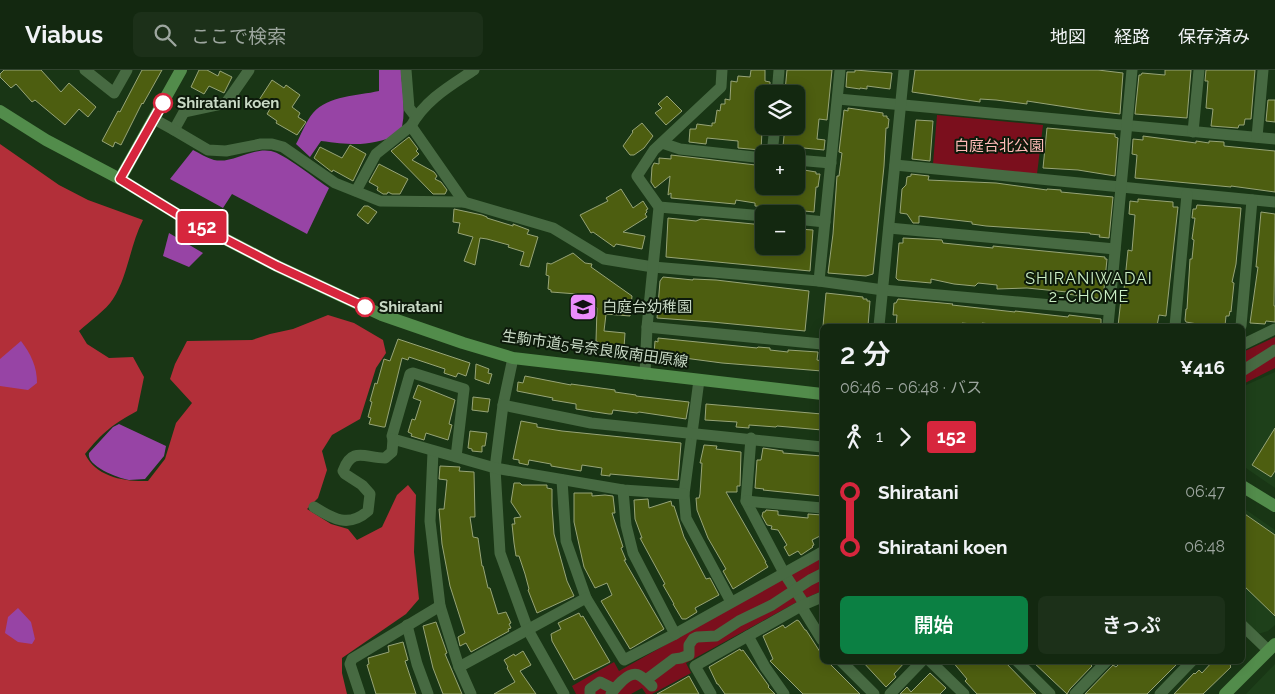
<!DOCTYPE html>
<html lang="ja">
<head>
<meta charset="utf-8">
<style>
  body { margin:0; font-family:Raleway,"Noto Sans JP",sans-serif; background:#1c3019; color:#f1f3f6; height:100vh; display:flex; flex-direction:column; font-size:19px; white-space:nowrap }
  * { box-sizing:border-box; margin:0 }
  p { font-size:16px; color:#9da69f }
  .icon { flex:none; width:28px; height:28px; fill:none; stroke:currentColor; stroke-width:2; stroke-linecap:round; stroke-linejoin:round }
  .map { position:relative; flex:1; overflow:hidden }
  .details { position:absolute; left:820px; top:254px; width:425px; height:340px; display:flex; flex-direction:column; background:#132810; border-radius:8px; box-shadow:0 2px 12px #0003,0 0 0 1px #324430 }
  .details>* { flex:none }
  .badge { padding:0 10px; border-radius:4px; font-size:18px; line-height:32px }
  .controls { position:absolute; left:755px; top:15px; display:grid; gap:10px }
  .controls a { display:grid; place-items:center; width:50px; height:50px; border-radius:8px; background:#132810; box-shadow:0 2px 12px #0003,0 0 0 1px #324430; font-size:25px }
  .map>.badge { position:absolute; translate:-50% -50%; box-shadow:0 0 0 2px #fff }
  .legs { display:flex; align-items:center; gap:8px; height:55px; padding:0 20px; font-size:16px }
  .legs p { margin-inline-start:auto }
  .headline { display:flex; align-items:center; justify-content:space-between; height:85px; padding:0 20px }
  h1 { font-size:28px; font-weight:600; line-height:38px }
  .cta { display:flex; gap:10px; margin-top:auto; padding:10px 20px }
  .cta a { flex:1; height:58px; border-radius:8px; background:#0b8043; color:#fff; font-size:20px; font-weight:600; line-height:58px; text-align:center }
  .cta a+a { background:#1c3019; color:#f1f3f6 }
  ul { padding:0 20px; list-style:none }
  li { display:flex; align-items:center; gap:18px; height:55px; font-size:19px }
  li i { display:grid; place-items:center; width:8px; height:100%; margin:0 6px; background:currentColor }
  li i::after { content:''; width:12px; height:12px; margin:-6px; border:4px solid; border-radius:50%; background:#132810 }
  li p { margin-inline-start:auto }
  li:first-child i { background:linear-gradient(#0000 50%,currentColor 0) }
  li:last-child i { background:linear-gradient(currentColor 50%,#0000 0) }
  header { display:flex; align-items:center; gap:30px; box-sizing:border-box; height:70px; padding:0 25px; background:#132810; border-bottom:1px solid #324430 }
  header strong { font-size:24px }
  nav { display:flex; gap:28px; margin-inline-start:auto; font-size:18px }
  .search { width:350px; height:45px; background:#1c3019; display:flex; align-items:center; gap:12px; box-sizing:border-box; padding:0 18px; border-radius:8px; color:#9da69f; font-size:19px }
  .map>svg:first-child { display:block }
  .built { fill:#1e401a }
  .green { fill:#7b0f1d }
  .forest { fill:#b22f39 }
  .water { fill:#9744a5 }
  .building { fill:#4d5e10; stroke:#97a477 }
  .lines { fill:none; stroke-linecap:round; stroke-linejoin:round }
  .street { stroke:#476a42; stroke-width:11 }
  .secondary { stroke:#528c4b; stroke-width:12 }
  .line-1-casing { stroke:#fff; stroke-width:11 }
  .line-1 { stroke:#d7263d; stroke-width:8 }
  .stop-1-dot { fill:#fff; stroke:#d7263d; stroke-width:2.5 }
  .labels { text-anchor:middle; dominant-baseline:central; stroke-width:4; stroke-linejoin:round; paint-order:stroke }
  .stop-label { font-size:15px; font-weight:bold; fill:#c7d8c4; stroke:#0d1a0b; text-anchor:start }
  .park-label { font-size:15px; fill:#ffbbb8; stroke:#0d1a0b }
  .poi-label { font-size:15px; fill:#c7d8c4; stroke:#0d1a0b; text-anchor:start }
  .street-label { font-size:15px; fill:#c7d8c4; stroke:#0d1a0b }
  .neighbourhood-label { font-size:16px; letter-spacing:1px; fill:#cbeec5; stroke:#0d1a0b }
</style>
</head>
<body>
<header>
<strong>Viabus</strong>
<div class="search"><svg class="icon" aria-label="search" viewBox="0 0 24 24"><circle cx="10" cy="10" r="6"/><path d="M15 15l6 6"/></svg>ここで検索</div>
<nav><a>地図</a><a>経路</a><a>保存済み</a></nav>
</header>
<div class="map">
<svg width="1275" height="624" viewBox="0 0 1275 624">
  <rect width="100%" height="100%" fill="#193615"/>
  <g class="built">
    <polygon points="1275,302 1275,418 1243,396 1242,317"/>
    <polygon points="1242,437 1275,460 1275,555 1268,561 1258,564 1243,549"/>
    <polygon points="1275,594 1275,624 1246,624"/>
  </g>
  <g class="green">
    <polygon points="937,45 1043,55 1037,104 933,94"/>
    <polygon points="1275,267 1275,298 1243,314 1243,282"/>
    <polygon points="822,487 822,521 797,532 686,593 691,603 652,624 646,624 642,618 631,624 576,624 572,616 614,592 619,601"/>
  </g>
  <path class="forest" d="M0,74L59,115L88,130L143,150C130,175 128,206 113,229C106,240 89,252 79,261L87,274L109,288L133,287L144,307L137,341C113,354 102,363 85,384C96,407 125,412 148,411L165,389L176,353L192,333L170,309L175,294L187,271L252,270L270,264L293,259L328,245L354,253L383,270L386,283L376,298L360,349L332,365L322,381L327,400L318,428L307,439L331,454L348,459L357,470L382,457L397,425L408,415L416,425L414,482L419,529L406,544L342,588V603L347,624H0Z"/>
  <g class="water">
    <path d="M379,0H401C402,20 407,44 400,64C369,77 353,75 321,71L310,87L296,74C301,65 306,51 313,43C329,25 357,26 379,21Z"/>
    <path d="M193,80C199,83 207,88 214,90C233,94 252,77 271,81C283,83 317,110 329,118L307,164L232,124L223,138L170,109Z"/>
    <polygon points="169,163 203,183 189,197 163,186"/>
    <path d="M21,271C31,284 37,297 37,313L28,320L0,316V289Z"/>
    <path d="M119,354L166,376L164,386L145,409C140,409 134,410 129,410C118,408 86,396 89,383L113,357Z"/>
    <polygon points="18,538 31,552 35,569 32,574 18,572 5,563 8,547"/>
  </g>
  <g class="building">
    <polygon points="4,0 41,0 61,22 69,13 96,37 88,47 79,39 65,55 35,30 32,32 16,14 11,18 0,7 0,4"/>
    <polygon points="142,0 162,0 143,34 142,33 121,75 115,72 113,77 102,71 118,41 120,42"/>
    <polygon points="199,0 207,0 218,6 220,1 232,7 224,23 209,16 204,24 191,17"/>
    <polygon points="751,0 765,0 765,11 770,12 770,24 764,24 761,80 738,78 738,71 707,68 706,74 689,72 690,59 696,59 697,54 712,56 712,53 715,53 717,40 720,41 721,34 725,34 725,29 730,30 731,11 737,12 738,6 750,7"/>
    <polygon points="787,0 832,0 827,50 819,49 817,69 825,70 824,80 783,76 785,56 796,56 796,22 785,21"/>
    <polygon points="855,0 892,3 890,19 867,16 867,19 860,18 860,19 846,17 847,2 855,2"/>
    <polygon points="915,0 1098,0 1123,3 1120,44 1086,40 1027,31 1027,34 996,30 980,29 980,32 912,22"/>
    <polygon points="1165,0 1191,0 1187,48 1135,44 1139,5 1141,5 1142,3 1165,5"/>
    <polygon points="1206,0 1255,0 1251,49 1245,49 1244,55 1239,55 1238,58 1211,56 1213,39 1206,38 1208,11 1205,11"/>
    <polygon points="272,10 284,18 286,15 300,25 292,37 300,43 298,47 306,52 297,65 276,53 277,51 267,44 270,39 259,30"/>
    <polygon points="667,26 682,41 666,55 655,43 662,38 658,34"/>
    <polygon points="1268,30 1275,30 1275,52 1266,51"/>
    <polygon points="848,38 883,43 883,46 887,46 887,48 889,49 888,58 886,58 884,96 873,204 866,206 828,203 833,164 837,106 839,106 842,83 839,82 844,40 848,41"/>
    <polygon points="916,50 933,51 930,91 912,89"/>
    <polygon points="642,53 653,66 644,78 634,85 630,85 623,76 633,62 632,61"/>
    <polygon points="1047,58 1115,64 1115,67 1118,68 1115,106 1078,100 1043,98"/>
    <polygon points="1143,66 1196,73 1196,71 1209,73 1209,71 1224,72 1224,76 1275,81 1275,122 1231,116 1231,117 1135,108 1137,85 1132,84 1133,69 1143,70"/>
    <polygon points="409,67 418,79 416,81 419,84 412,90 434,102 437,106 435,109 441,112 447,120 445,124 433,124 391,81"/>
    <polygon points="350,75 366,84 353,111 333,100 332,102 314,88 320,77 342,88"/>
    <polygon points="671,85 764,96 764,120 772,121 784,121 785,116 798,116 799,106 803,107 804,100 816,102 816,104 820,104 818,117 816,117 814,142 755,136 755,133 736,130 735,134 671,128 671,123 668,125 670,106 655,118 651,112 652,97 654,93 659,94 659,88 671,89"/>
    <polygon points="379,94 408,109 400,124 392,124 388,122 387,124 383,124 377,120 378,117 369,112"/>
    <polygon points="911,104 929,106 928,110 996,113 1047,120 1047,119 1061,120 1061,122 1113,127 1109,168 1099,167 1100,165 1090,164 1090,163 986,156 972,154 972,152 919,146 919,153 913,153 907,144 900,143 902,119 906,115 907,107 911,106"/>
    <polygon points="621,119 633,138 643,131 648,139 646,140 647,142 645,144 647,147 623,162 645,166 642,179 616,174 614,177 593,162 591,163 580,145 608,131 606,128"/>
    <polygon points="1138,129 1173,132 1173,137 1178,137 1166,246 1159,245 1157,256 1118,256 1121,229 1123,229 1128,180 1132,181 1135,145 1129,144 1130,131 1138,132"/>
    <polygon points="1197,135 1241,138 1236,194 1232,212 1234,213 1231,242 1230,241 1229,246 1226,246 1225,256 1209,256 1186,252 1185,250 1186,239 1187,239 1190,189 1192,189 1194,170 1192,169 1195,148 1192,148 1193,139 1196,139"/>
    <polygon points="364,136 368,136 377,142 368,154 357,145"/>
    <polygon points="454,139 482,145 487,147 487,148 513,156 513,154 529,160 527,164 538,167 529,197 520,195 524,182 508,177 509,175 487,169 480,168 475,195 464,191 473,167 458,163 460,153 453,152"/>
    <polygon points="1261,142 1275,144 1274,236 1275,236 1275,252 1266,251 1265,254 1250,253 1258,197 1256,197"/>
    <polygon points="668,148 696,151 701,149 764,155 762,179 791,182 796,182 796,165 798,165 799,159 813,160 810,201 666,187"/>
    <polygon points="903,168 942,170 943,173 993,178 993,176 1105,187 1105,189 1107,189 1103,229 1067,224 1067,222 1027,218 997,219 997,215 978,213 975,216 954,214 931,209 931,213 898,210 896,208 899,173 903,173"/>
    <polygon points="573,183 585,193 592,194 591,197 632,226 630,246 606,244 604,261 625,263 624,278 620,278 620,283 607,282 608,276 597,275 598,272 596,271 597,238 587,228 577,227 577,224 551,222 551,220 548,219 549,206 546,205 547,193 551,194"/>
    <polygon points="663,207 693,210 693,209 716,210 809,221 805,261 712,252 657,248 660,211"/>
    <polygon points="826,223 863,227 863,229 867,229 867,231 870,231 868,256 823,256"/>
    <polygon points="898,229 953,234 952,235 1015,242 1015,241 1068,247 1069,245 1101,249 1101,256 1007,256 982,253 982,255 962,253 962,256 896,256 897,245 893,245 894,233 896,233"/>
    <polygon points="658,268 757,278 758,277 770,278 770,280 788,282 788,280 818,282 817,290 822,291 822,301 722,293 654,284 655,271 658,272"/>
    <polygon points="398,269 470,293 466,306 458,303 456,307 444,303 445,299 409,287 408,290 402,288 385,357 383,357 369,354 371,348 368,347 372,332 370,331 375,313 377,314 384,289 390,291"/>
    <polygon points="476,294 489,299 488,303 492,304 489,314 475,309"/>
    <polygon points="525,306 571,315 571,314 615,320 615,322 636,325 636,326 689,332 686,349 639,342 637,343 613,340 612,344 609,344 576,339 576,334 552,330 553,328 517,321 518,312 523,313"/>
    <polygon points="418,315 455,330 449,354 452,355 448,370 426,363 424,370 411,366 412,364 408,362 412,349 415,350 421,331 413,328"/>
    <polygon points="473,327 490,329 488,342 472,340"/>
    <polygon points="706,334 822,344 822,360 777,356 776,357 749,355 749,358 736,357 737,352 705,350"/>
    <polygon points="521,351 537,354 537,357 562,361 681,373 678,410 610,404 610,406 601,405 602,398 582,395 581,401 551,396 551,394 529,390 528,395 519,393 519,390 513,389"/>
    <polygon points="1275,358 1275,401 1271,407 1252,395"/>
    <polygon points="470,361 487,363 485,376 482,376 482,382 472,381 472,379 468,378"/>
    <polygon points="704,375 717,376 716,379 741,382 740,416 737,416 737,422 726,422 766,492 765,492 768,497 733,519 723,501 726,499 708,468 697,440 696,428 699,428 700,424 702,393 700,393"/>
    <polygon points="763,378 783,381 783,383 822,386 822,426 763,420 764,419 755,418 757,390 761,390"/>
    <polygon points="440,396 460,397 459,401 474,402 475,447 470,447 473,467 478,468 482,496 483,496 488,518 490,518 498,544 506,542 511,553 509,554 511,558 508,559 509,561 471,582 466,573 460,576 458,567 465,563 450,516 442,474 439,439 444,439 447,410 439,409"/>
    <polygon points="514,413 520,413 522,415 547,415 547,418 552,419 552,436 554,464 567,511 574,526 537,543 528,520 529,519 525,504 519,486 516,486 514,473 512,454 515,454 514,448 521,447 511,432"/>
    <polygon points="574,423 592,423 592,426 605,425 613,426 615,443 612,443 623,477 621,478 626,490 624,490 664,559 630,579 601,531 612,525 607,513 595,518 584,497 574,452"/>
    <polygon points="648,429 649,438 671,431 672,436 674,436 684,467 706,509 710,508 719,525 695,538 697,542 686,549 682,549 673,534 674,534 663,515 665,514 640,468 642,468 635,449 634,430"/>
    <polygon points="766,440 778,441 778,445 808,448 808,444 822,445 822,465 812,470 814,475 812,476 813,477 801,485 798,481 789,486 784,477 787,475 778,460 771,459 772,456 767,455 762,446 763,442 765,442"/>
    <polygon points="1242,442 1275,465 1275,546 1242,514"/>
    <polygon points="579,543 581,547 583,546 610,592 574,610 552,571 551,564 561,559 558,553"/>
    <polygon points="797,550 799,551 805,560 806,560 822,585 822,591 827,591 860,624 803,624 770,591 773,589 763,566 783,555 785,558"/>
    <polygon points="436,552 447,583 445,584 462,624 443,624 433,598 423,556"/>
    <polygon points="403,572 408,590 405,591 416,624 376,624 367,595 369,594 368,588 389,582 388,576"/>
    <polygon points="740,579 741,581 743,580 769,616 768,617 775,624 725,624 718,614 717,614 709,597"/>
    <polygon points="523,581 531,595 520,601 536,624 494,624 515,612 507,598 508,597 504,590 514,584 515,586"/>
    <polygon points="862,591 906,591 894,604 896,607 886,617"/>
    <polygon points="952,591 1004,591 1036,624 977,624 965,611 967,609"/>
    <polygon points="1032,591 1055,591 1058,594 1060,591 1087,591 1092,596 1070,619 1067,624"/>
    <polygon points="1122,591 1180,591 1147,624 1085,624 1113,595 1116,597"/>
    <polygon points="1213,591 1234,591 1230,596 1231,597 1203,624 1174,624 1194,603 1195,604 1199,600 1202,603"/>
    <polygon points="930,603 946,618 940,624 900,624 907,617 911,622"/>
    <polygon points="689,606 699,624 657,624 675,614"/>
  </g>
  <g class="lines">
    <g class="street">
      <polyline points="85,0 114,23 127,0"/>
      <polyline points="249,0 226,33 184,42 174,60 208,80 226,81 261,74 272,74 283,77 335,113 380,131 464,132 553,158 604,189 653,197 819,211 883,220 1109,240"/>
      <polyline points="406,0 409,38 416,47"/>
      <polyline points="777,24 779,0"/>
      <polyline points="838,29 1275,69"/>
      <polyline points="154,49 174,60"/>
      <path d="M411,56C425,30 450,16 474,0"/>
      <polyline points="1193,62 1199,0"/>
      <polyline points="1257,67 1263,0"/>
      <polyline points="662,73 680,79 764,88"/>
      <polyline points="772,84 775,56"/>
      <polyline points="796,90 831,93"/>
      <polyline points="895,95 1275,132"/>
      <polyline points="356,121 376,84 411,56 464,132"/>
      <polyline points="659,137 764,146"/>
      <polyline points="796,149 825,152"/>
      <polyline points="889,158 1115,179"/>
      <polyline points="819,211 840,0"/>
      <polyline points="879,256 904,0"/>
      <polyline points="1108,256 1132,0"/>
      <polyline points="1175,256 1187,124"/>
      <polyline points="1241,256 1252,130"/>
      <polyline points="647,257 822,274"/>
      <polyline points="1242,275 1275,259"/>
      <polyline points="513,288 503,335 495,398 500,483 528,560 564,624"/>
      <polyline points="1242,301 1275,280"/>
      <polyline points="645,304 647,257 659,137 637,106 654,80 721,17 722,0"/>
      <polyline points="699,310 684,424 686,448 731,532"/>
      <polyline points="503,335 591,353 822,377"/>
      <polyline points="751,368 746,431 784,503 805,535"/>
      <polyline points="433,382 430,451 440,536 459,597 471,624"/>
      <polyline points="456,387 464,319 413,303 410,304 392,366 393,369 495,398 623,420 684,424"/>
      <polyline points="562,410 566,471 586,528 624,590 675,564 822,482"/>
      <polyline points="623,420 626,455 633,483 675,564"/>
      <polyline points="746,431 822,438"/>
      <path d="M314,437C333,449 349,458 368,441L370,424L362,415L345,404L343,401C352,376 365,388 385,388L392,382L393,369"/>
      <polyline points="801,536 822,570"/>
      <polyline points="407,555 417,594 428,624"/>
      <polyline points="1242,555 1268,580"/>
      <polyline points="748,566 765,597 784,624"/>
      <polyline points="841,591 874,624"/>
      <polyline points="930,591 964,624"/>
      <polyline points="1017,591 1050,624"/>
      <polyline points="459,597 586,528"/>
      <polyline points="646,610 674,589 681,588 689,585 689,575 693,569 697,567 716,566 739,551 772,535 810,510 822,504"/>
      <polyline points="360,624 350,594 352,589 440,536"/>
      <polyline points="590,624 590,619 600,612 614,619"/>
      <path d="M611,624C614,619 617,616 622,611C635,599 640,604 652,616"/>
      <polyline points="711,624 695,596 801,536 822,527"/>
      <polyline points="890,624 922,591"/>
      <polyline points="1075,624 1107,591"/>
      <polyline points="1160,624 1192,591"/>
    </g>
    <g class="secondary">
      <polyline points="0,41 46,70 120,109 177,144 277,196 382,245 463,273 513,288 822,324"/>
      <polyline points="120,109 181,0"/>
      <polyline points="1242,416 1275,436"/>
      <polyline points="1225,624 1275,574"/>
    </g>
  </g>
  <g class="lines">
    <g class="line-1-casing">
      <polyline id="line-1" points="163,33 120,109 177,144 277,196 365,237"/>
    </g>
    <use href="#line-1" class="line-1"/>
  </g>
  <defs>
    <g id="school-square" transform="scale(1.4375)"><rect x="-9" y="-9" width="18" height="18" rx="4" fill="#eb8dfc" stroke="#0d1a0b"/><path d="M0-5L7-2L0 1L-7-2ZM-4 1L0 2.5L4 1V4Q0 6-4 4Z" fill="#111"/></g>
  </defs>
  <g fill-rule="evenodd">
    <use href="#school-square" x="583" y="237"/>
  </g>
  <g class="stop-1-dot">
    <circle cx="163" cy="33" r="9"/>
    <circle cx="365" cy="237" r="9"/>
  </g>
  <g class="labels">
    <g class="stop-label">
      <text x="177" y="33">Shiratani koen</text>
      <text x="379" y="237">Shiratani</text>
    </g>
    <g class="park-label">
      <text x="999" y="76">白庭台北公園</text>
    </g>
    <g class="poi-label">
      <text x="602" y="237">白庭台幼稚園</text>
    </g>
    <g class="street-label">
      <text transform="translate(595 279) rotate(8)">生駒市道5号奈良阪南田原線</text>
    </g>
    <g class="neighbourhood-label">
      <text x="1089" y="208">SHIRANIWADAI<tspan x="1089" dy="18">2-CHOME</tspan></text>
    </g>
  </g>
</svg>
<div class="controls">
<a><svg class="icon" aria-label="layers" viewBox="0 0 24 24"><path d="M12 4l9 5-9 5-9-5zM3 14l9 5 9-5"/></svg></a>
<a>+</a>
<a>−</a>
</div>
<b class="badge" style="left:202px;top:157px;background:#d7263d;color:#fff">152</b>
<section class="details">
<div class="headline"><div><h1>2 分</h1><p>06:46 – 06:48 · バス</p></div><b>¥416</b></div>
<div class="legs"><svg class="icon" aria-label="walk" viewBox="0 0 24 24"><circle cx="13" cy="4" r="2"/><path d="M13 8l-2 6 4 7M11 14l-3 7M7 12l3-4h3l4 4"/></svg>1<svg class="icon" aria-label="forward" viewBox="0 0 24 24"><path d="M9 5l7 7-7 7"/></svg><b class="badge" style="background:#d7263d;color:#fff">152</b></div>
<ul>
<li><i style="color:#d7263d"></i><b>Shiratani</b><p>06:47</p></li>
<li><i style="color:#d7263d"></i><b>Shiratani koen</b><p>06:48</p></li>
</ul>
<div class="cta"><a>開始</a><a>きっぷ</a></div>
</section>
</div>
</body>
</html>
